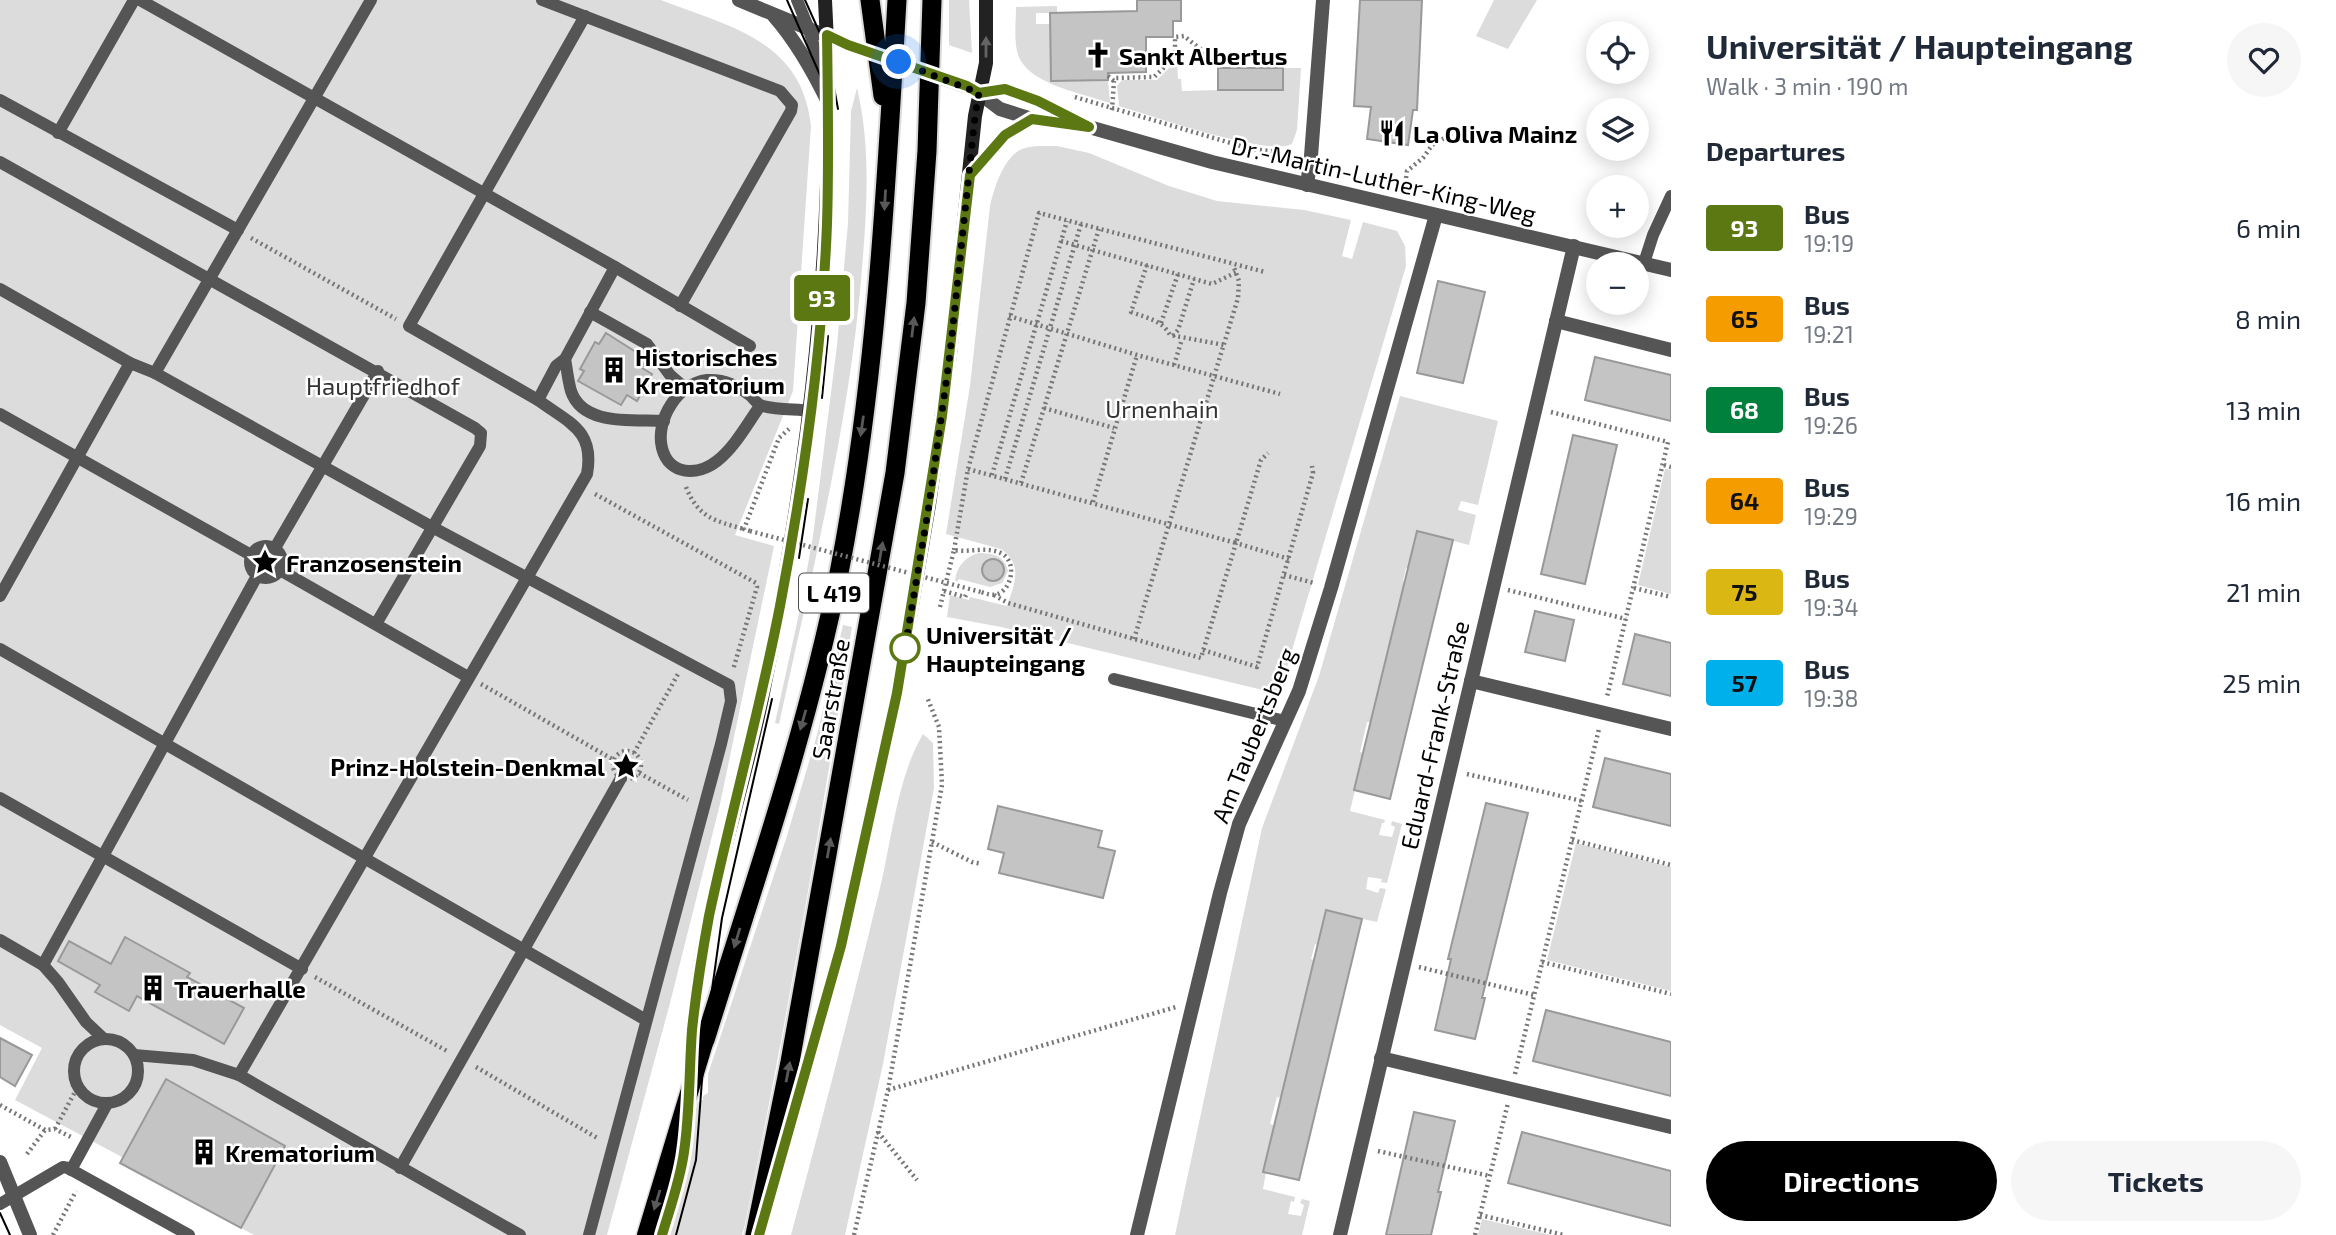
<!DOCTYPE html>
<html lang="en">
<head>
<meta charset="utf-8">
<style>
  body { margin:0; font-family:"Exo 2",sans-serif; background:#f6f6f7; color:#1f2937; height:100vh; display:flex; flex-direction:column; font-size:26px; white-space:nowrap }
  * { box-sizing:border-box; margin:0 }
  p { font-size:23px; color:#747a83 }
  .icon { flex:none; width:38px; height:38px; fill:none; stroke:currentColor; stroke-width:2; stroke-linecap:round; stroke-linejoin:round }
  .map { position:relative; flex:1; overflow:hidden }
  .details { display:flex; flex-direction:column; background:#fff; width:665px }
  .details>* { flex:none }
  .badge { padding:0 14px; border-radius:5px; font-size:24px; line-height:46px }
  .tools { position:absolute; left:1586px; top:21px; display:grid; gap:14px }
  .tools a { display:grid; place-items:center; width:63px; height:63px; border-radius:50%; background:#fff; box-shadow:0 4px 18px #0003; font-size:35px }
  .you { position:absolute; width:35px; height:35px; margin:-18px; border:5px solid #fff; border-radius:50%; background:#1a73e8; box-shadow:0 0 0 10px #1a73e833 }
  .map>.badge { position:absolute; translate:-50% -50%; box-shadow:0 0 0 4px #fff }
  h2 { padding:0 35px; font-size:26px; line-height:63px }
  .round { display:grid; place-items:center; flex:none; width:74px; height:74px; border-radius:37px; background:#f6f6f7 }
  .overview { display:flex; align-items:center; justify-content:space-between; height:119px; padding:0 35px }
  h1 { font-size:33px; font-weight:700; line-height:52px }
  .button { display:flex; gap:14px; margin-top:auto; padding:14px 35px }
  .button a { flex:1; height:80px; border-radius:42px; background:#000; color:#fff; font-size:28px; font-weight:700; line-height:80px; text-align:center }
  .button a+a { background:#f6f6f7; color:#1f2937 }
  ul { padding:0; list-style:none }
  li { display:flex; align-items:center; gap:21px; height:91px; padding:0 35px }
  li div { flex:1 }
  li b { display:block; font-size:26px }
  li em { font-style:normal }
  li .badge { min-width:77px; font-weight:700; text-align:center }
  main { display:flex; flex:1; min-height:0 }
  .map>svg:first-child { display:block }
  .green { fill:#dcdcdc }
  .building { fill:#c4c4c4; stroke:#999; stroke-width:2 }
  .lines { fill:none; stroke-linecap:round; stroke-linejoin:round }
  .primary-casing { stroke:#dbdbdb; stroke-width:21 }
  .trunk-casing { stroke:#dbdbdb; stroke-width:23 }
  .path { stroke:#777; stroke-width:4.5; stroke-dasharray:2 3.5; stroke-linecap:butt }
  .service { stroke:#555; stroke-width:12 }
  .minor { stroke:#555; stroke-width:14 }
  .tertiary { stroke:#555; stroke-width:14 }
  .secondary { stroke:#222; stroke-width:14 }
  .primary { stroke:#000; stroke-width:18 }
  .trunk { stroke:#000; stroke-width:19 }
  .tram { stroke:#000; stroke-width:2 }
  .path-bridge { stroke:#777; stroke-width:4.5; stroke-dasharray:2 3.5; stroke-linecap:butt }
  .tertiary-bridge { stroke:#555; stroke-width:14 }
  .oneway { fill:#646464 }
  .oneway2 { fill:#595959 }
  .line-casing { stroke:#fff; stroke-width:16 }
  .line { stroke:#5b7813; stroke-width:10 }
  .walk { stroke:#000; stroke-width:7; stroke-dasharray:0 12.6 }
  .stop-dot { fill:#fff; stroke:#5b7813; stroke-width:3.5 }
  .labels { text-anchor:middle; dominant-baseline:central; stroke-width:5; stroke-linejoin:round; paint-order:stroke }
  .shield { fill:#fff; stroke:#4c4c4c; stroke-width:2 }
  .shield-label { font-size:23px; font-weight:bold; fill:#000 }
  .poi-label { font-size:24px; font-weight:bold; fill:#000; stroke:#fff; text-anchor:start }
  .street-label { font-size:24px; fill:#000; stroke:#fff }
  .park-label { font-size:24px; fill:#333; stroke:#fff }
  .stop-label { font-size:24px; font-weight:bold; fill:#000; stroke:#fff; text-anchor:start }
</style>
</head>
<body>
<main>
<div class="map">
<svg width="1671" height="1235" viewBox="0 0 1671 1235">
  <rect width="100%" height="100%" fill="#fff"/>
  <g class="green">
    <path d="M0,0H661C730,27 802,40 811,126L793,391L735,535L774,546L720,804L669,1007L607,1235H254L120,1163L122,1157L15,1100L42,1048L0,1025Z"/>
    <polygon points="949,0 969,0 972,53 949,45"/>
    <polygon points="1494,0 1537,0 1508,49 1476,36"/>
    <path d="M1057,6V13H1036V24H1050L1051,81L1108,80L1110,103C1082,93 1024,84 1017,51C1014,37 1016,21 1016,7Z"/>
    <path d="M1177,60L1178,79H1181L1182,91L1218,90L1283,68H1301L1297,130L1292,144C1269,157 1149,115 1119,106L1117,86L1122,80H1157Z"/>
    <path d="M857,88C871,146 867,209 862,268C850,422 812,572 779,724L775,723L800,609L813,536L837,345L848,223L851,111Z"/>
    <path d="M1057,146L1089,153L1169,186L1217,201L1304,210L1351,220L1342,256L1352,259L1363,222L1397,231L1405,246L1406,266L1279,694L1001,627L947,617L950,595L969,600L970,597L1007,606C1014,585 1024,565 1001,549L946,534L970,386L990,206C995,185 1004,157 1022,149C1032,145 1046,146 1057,146Z"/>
    <polygon points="1400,396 1498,421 1478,505 1461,501 1458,510 1476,515 1469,545 1418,532 1408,568 1406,568 1403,581 1405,582 1371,722 1367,722 1360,752 1364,753 1350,811 1385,820 1384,823 1382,823 1379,835 1392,837 1395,827 1391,825 1392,821 1402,824 1387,883 1381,882 1382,879 1368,877 1366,889 1378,893 1380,888 1386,889 1377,922 1326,911 1318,945 1315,944 1311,959 1314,960 1281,1098 1277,1097 1270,1124 1274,1125 1263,1171 1266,1172 1263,1189 1295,1197 1294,1202 1291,1201 1288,1214 1301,1216 1304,1205 1300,1203 1302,1199 1310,1201 1302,1235 1175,1235 1262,828 1319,676"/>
    <polygon points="1665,469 1671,470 1671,594 1638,585"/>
    <path d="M979,553C993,553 1005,556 1008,571L1002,583L990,587L959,579L957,582L955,580C957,566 966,556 979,553Z"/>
    <path d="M843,625L852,627C820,827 786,1026 745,1224L742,1235H668L686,1173L693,1118L698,1102L703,1100V1096L708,1093V1074L786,839L817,735Z"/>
    <path d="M923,734L933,743L934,788L883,1064L845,1235H791C822,1120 852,1004 880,888C892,839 897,778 923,734Z"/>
    <polygon points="1576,843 1671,867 1671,991 1547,960"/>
    <polygon points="1482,1219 1551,1235 1478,1235"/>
  </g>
  <g class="building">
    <polygon points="1137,0 1181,0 1181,21 1173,21 1173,37 1146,37 1146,72 1108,73 1108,80 1051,81 1050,13 1137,11"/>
    <polygon points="1360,0 1422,0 1417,110 1413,110 1408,145 1367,139 1371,107 1354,106"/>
    <rect x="1218" y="68" width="65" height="22"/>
    <polygon points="1438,281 1485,292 1463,383 1417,373"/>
    <polygon points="606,333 647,359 642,368 652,374 637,401 627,395 621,405 578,381 584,371 580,369 595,342 599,344"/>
    <polygon points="1595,357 1671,375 1671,421 1585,400"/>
    <polygon points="1573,435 1617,445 1585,584 1541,574"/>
    <polygon points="1417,531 1453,540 1390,799 1354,790"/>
    <circle cx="993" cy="570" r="11"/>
    <polygon points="1535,611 1574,620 1565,661 1525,652"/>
    <polygon points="1635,634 1671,643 1671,696 1623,684"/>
    <polygon points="1605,758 1671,774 1671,826 1593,807"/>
    <polygon points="1486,803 1528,813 1482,998 1485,998 1475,1039 1435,1030 1451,959 1448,959"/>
    <polygon points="998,806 1102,831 1098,847 1115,851 1103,898 999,873 1004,853 988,849"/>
    <polygon points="1326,910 1362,919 1299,1180 1263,1172"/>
    <polygon points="125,937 190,973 187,977 244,1008 224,1044 137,996 129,1011 95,992 100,985 58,961 69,941 111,964"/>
    <polygon points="1546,1010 1671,1042 1671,1096 1533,1061"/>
    <polygon points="0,1038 32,1055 15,1086 0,1077"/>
    <polygon points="166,1079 285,1146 241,1228 120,1163"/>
    <polygon points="1414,1112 1455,1121 1438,1192 1441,1192 1431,1235 1386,1235"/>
    <polygon points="1522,1132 1671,1171 1671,1226 1508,1183"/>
  </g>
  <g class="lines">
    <g class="primary-casing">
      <polyline id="primary" points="646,1235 705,1040"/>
    </g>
    <g class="trunk-casing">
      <g id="trunk">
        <polyline points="870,0 883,96"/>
        <path d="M705,1040C753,886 807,732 839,573C876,384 886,192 897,0"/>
        <polyline points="755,1235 790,1062 895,473 916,303 927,151 932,0"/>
      </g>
    </g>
    <g class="path">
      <polyline points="1108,76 1114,81"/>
      <polyline points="1075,97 1251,149 1279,152 1286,160"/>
      <polyline points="1112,110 1114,81 1116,78 1154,77 1175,57 1175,37 1184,36 1213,59"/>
      <polyline points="1406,178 1407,171 1423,158 1432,145 1452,134"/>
      <polyline points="251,238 396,319"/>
      <polyline points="1061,241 1212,284 1237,272"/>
      <path d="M1147,265L1131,312C1147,318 1162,320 1170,335L1224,345"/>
      <polyline points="1009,316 1137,355 1280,394"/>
      <polyline points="1161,323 1178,274"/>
      <polyline points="1173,336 1178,330 1194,279"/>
      <polyline points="1174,365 1182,339"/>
      <polyline points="1044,408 1114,428"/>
      <polyline points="1551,412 1668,442 1607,697"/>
      <polyline points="1664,465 1671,467"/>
      <polyline points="968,469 1236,543 1261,460 1268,453"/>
      <polyline points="992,475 1067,221"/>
      <polyline points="1005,479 1081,224"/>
      <polyline points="1021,483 1099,229"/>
      <path d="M686,487C698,517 714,521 744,529"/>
      <polyline points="595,494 756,583 757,587 733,670"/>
      <polyline points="1093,502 1137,355"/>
      <polyline points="750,531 744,529 779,438 789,429"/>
      <polyline points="954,550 968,469 1039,213 1265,272"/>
      <polyline points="1284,575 1314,583"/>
      <polyline points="1634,588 1671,597"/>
      <polyline points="1508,590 1626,619"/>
      <polyline points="944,591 965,597 966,595"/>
      <polyline points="994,595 1008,603 1201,658 1236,543 1289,559"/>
      <path d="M940,607L954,550C970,553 990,545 1004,555C1016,564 1012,588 998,594C992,596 987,594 981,592"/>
      <polyline points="1134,639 1238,298 1239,281 1233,265"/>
      <polyline points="1203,650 1257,667 1313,473 1312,466"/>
      <polyline points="481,684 614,760"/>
      <circle cx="627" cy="765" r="14"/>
      <polyline points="634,753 678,674"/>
      <polyline points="639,773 688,800"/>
      <polyline points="1467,774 1582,801"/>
      <polyline points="1572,840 1671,865"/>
      <polyline points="932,842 972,862 982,864"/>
      <polyline points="1542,962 1671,994"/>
      <polyline points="1419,967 1534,995"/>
      <polyline points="315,977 447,1051"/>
      <polyline points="476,1067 599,1139"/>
      <polyline points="1515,1074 1599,729"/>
      <polyline points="888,1090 1176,1007"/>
      <polyline points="0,1105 45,1130 55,1129 71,1137"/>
      <polyline points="55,1129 77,1088"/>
      <polyline points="878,1132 917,1180"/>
      <polyline points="1378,1151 1490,1176"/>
      <polyline points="27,1154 45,1130"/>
      <polyline points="1480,1215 1564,1235"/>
      <polyline points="53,1235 76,1191"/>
      <polyline points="854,1235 888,1090 942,785 939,727 927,697"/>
      <polyline points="1475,1235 1508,1103"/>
    </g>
    <g class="service">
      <polyline points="140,0 615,267 750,346"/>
      <polyline points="542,0 780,91 792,105 791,111 680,306"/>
      <polyline points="797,0 808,27 824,79"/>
      <polyline points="585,16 409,326 538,400 556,366 565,359 615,267"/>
      <polyline points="0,100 238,230"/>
      <polyline points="58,133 134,0"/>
      <polyline points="0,162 475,428 481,433 480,446 376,624"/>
      <polyline points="1644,263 1653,235 1671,196"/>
      <polyline points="0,289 130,363 155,373 432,527 729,685 731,701 721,744 589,1235"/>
      <polyline points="590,312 647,344 670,375 685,388"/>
      <path d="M565,359C567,369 568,381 571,391C583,427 635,419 664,421"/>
      <polyline points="155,373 371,0"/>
      <path d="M760,406C747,424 735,447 717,461C698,476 669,476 662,448C655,420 678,383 707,380C724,379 738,385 751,396C755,400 758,405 763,406C778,410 795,409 811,411"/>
      <polyline points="0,414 251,555"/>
      <circle cx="266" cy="562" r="16"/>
      <polyline points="275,548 378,371"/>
      <polyline points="280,570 468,677"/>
      <polyline points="0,596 130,363"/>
      <polyline points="0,649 646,1020"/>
      <polyline points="1114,679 1285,721"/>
      <polyline points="0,798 302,969"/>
      <polyline points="0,940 43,965 58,982 86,1022 104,1039"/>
      <polyline points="43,965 257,576"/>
      <circle cx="106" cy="1071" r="32"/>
      <polyline points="134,1055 193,1060 239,1075 520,1235"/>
      <path d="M239,1075L587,474C595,430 569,423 538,400"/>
      <polyline points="400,1168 621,778"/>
      <polyline points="71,1170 107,1104"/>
      <polyline points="0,1204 63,1167 68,1168 189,1235"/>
      <polyline points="662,1235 679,1180 688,1116"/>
    </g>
    <g class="minor">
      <polyline points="1307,185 1311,156 1323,0"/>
      <polyline points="1556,321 1671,350"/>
      <polyline points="1471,681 1671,729"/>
      <polyline points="1381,1058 1671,1127"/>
      <polyline points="1137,1235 1220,893 1239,824 1299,691 1331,588 1436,215"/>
      <polyline points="1340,1235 1574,246"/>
    </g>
    <g class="tertiary">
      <polyline points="739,0 848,45"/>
      <path d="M774,16C797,42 813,71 828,102"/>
      <polyline points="976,91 1000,109 1032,119 1077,125"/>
      <polyline points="979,93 1005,89 1038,101 1089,127 1212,162 1671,270"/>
      <polyline points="970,175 1005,135 1032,119"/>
      <polyline points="0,1162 30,1235"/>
    </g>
    <g class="secondary">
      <path d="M690,1073C692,1034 695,996 701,959C715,871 744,785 762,698C809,466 838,238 825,0"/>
      <polyline points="773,1187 841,946 897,693 929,505 950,354 975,116 986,63 986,0"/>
    </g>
    <use href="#primary" class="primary"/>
    <use href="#trunk" class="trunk"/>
    <g class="tram">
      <polyline points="805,0 827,49 838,109"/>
      <polyline points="822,398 828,336"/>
      <polyline points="799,558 808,499"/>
      <polyline points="0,1213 10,1235"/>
      <polyline points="662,1235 679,1180 684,1153 690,1095 693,1028 701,957 710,913 761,702 780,603 803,474 811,411 827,225 829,105 820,75 787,0"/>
      <polyline points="676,1235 696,1160 705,1040 722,918 772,699"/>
    </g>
    <polyline class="path-bridge" points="750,531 981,592"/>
    <polyline class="tertiary-bridge" points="848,45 967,87"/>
  </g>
  <defs><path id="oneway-solid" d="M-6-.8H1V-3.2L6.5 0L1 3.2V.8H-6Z" transform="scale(1.75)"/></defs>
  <use class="oneway" href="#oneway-solid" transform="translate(986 47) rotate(-90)"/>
  <g class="oneway2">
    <use href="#oneway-solid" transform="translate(885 200) rotate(93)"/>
    <use href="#oneway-solid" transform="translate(913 327) rotate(-83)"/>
    <use href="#oneway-solid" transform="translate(862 426) rotate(98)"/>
    <use href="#oneway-solid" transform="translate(881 552) rotate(-80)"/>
    <use href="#oneway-solid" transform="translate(803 720) rotate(106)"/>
    <use href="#oneway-solid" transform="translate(829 848) rotate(-80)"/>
    <use href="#oneway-solid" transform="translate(737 938) rotate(107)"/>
    <use href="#oneway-solid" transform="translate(788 1072) rotate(-79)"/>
    <use href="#oneway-solid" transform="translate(657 1200) rotate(107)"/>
  </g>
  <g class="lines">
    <g class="line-casing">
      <path id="line" d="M662,1235C670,1208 680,1181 684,1152C690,1112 689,1071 692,1030C696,992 702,954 709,916C731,812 760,710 780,606C804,480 822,352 827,224C829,161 828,98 827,35L848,45L967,86L979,93L1005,89L1038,101L1089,127L1032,119L1005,135L970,175L942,416L897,693L841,946L759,1235"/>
    </g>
    <use href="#line" class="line"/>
    <polyline class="walk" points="899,62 979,93 975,116 950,354 929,505 905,648"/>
  </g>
  <defs>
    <g id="church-bare" transform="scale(2.1)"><path d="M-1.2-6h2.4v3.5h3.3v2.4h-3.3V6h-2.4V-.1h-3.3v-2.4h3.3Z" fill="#000" stroke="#fff" stroke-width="2.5" paint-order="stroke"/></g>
    <g id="restaurant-bare" transform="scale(2.1)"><path d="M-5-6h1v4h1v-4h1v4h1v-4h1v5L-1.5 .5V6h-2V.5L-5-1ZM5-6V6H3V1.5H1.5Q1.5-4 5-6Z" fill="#000" stroke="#fff" stroke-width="2.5" paint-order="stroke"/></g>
    <g id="building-bare" transform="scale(2.1)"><path d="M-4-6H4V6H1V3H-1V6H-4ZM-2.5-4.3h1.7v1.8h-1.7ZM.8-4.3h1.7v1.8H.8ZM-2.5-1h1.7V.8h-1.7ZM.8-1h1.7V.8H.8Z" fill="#000" stroke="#fff" stroke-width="2.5" paint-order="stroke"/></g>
    <g id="sight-bare" transform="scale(2.1)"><path d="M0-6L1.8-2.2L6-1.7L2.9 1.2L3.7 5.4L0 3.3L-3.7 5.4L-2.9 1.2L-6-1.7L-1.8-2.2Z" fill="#000" stroke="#fff" stroke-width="2.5" paint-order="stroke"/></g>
  </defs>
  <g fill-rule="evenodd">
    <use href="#church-bare" x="1098" y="55"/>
    <use href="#restaurant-bare" x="1392" y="133"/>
    <use href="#building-bare" x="614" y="370"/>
    <use href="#sight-bare" x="265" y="562"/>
    <use href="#sight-bare" x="626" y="766"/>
    <use href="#building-bare" x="153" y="988"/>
    <use href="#building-bare" x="204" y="1152"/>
  </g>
  <circle class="stop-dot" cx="905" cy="648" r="14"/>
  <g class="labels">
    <rect class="shield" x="799" y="573.5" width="70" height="39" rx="5"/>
    <g class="shield-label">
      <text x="834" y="593">L 419</text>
    </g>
    <g class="poi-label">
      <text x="1119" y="55">Sankt Albertus</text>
      <text x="1413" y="133">La Oliva Mainz</text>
      <text x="635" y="356">Historisches<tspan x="635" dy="28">Krematorium</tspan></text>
      <text x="286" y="562">Franzosenstein</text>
      <text x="605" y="766" text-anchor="end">Prinz-Holstein-Denkmal</text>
      <text x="174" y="988">Trauerhalle</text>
      <text x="225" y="1152">Krematorium</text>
    </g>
    <g class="street-label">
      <text transform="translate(1384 179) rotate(13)">Dr.-Martin-Luther-King-Weg</text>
      <text transform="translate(830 699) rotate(-80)">Saarstraße</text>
      <text transform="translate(1253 735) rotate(-68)">Am Taubertsberg</text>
      <text transform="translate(1434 735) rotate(-77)">Eduard-Frank-Straße</text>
    </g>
    <g class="park-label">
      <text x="383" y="385">Hauptfriedhof</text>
      <text x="1162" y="408">Urnenhain</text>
    </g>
    <g class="stop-label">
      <text x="926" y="634">Universität /<tspan x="926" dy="28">Haupteingang</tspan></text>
    </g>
  </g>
</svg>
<div class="tools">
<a><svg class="icon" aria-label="locate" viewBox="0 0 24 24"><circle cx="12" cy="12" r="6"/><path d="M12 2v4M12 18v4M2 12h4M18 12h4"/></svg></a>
<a><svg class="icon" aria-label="layers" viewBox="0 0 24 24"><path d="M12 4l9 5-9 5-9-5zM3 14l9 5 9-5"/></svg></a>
<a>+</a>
<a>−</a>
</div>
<div class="you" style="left:899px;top:62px"></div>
<b class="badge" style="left:822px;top:298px;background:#5b7813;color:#fff">93</b>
</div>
<section class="details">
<div class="overview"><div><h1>Universität / Haupteingang</h1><p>Walk · 3 min · 190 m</p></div><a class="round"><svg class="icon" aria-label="heart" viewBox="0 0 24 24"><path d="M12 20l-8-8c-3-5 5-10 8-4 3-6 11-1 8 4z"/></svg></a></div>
<h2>Departures</h2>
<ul>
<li><span class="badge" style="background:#5b7813;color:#fff">93</span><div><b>Bus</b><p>19:19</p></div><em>6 min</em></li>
<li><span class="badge" style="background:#f59c00;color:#111">65</span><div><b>Bus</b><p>19:21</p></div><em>8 min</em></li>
<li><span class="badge" style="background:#00803d;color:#fff">68</span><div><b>Bus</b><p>19:26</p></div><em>13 min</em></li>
<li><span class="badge" style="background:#f59c00;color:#111">64</span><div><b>Bus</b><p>19:29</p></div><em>16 min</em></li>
<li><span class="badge" style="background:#dbb714;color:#111">75</span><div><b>Bus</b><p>19:34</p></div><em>21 min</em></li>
<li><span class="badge" style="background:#00b0eb;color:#111">57</span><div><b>Bus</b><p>19:38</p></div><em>25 min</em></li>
</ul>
<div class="button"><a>Directions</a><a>Tickets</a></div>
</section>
</main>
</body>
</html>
